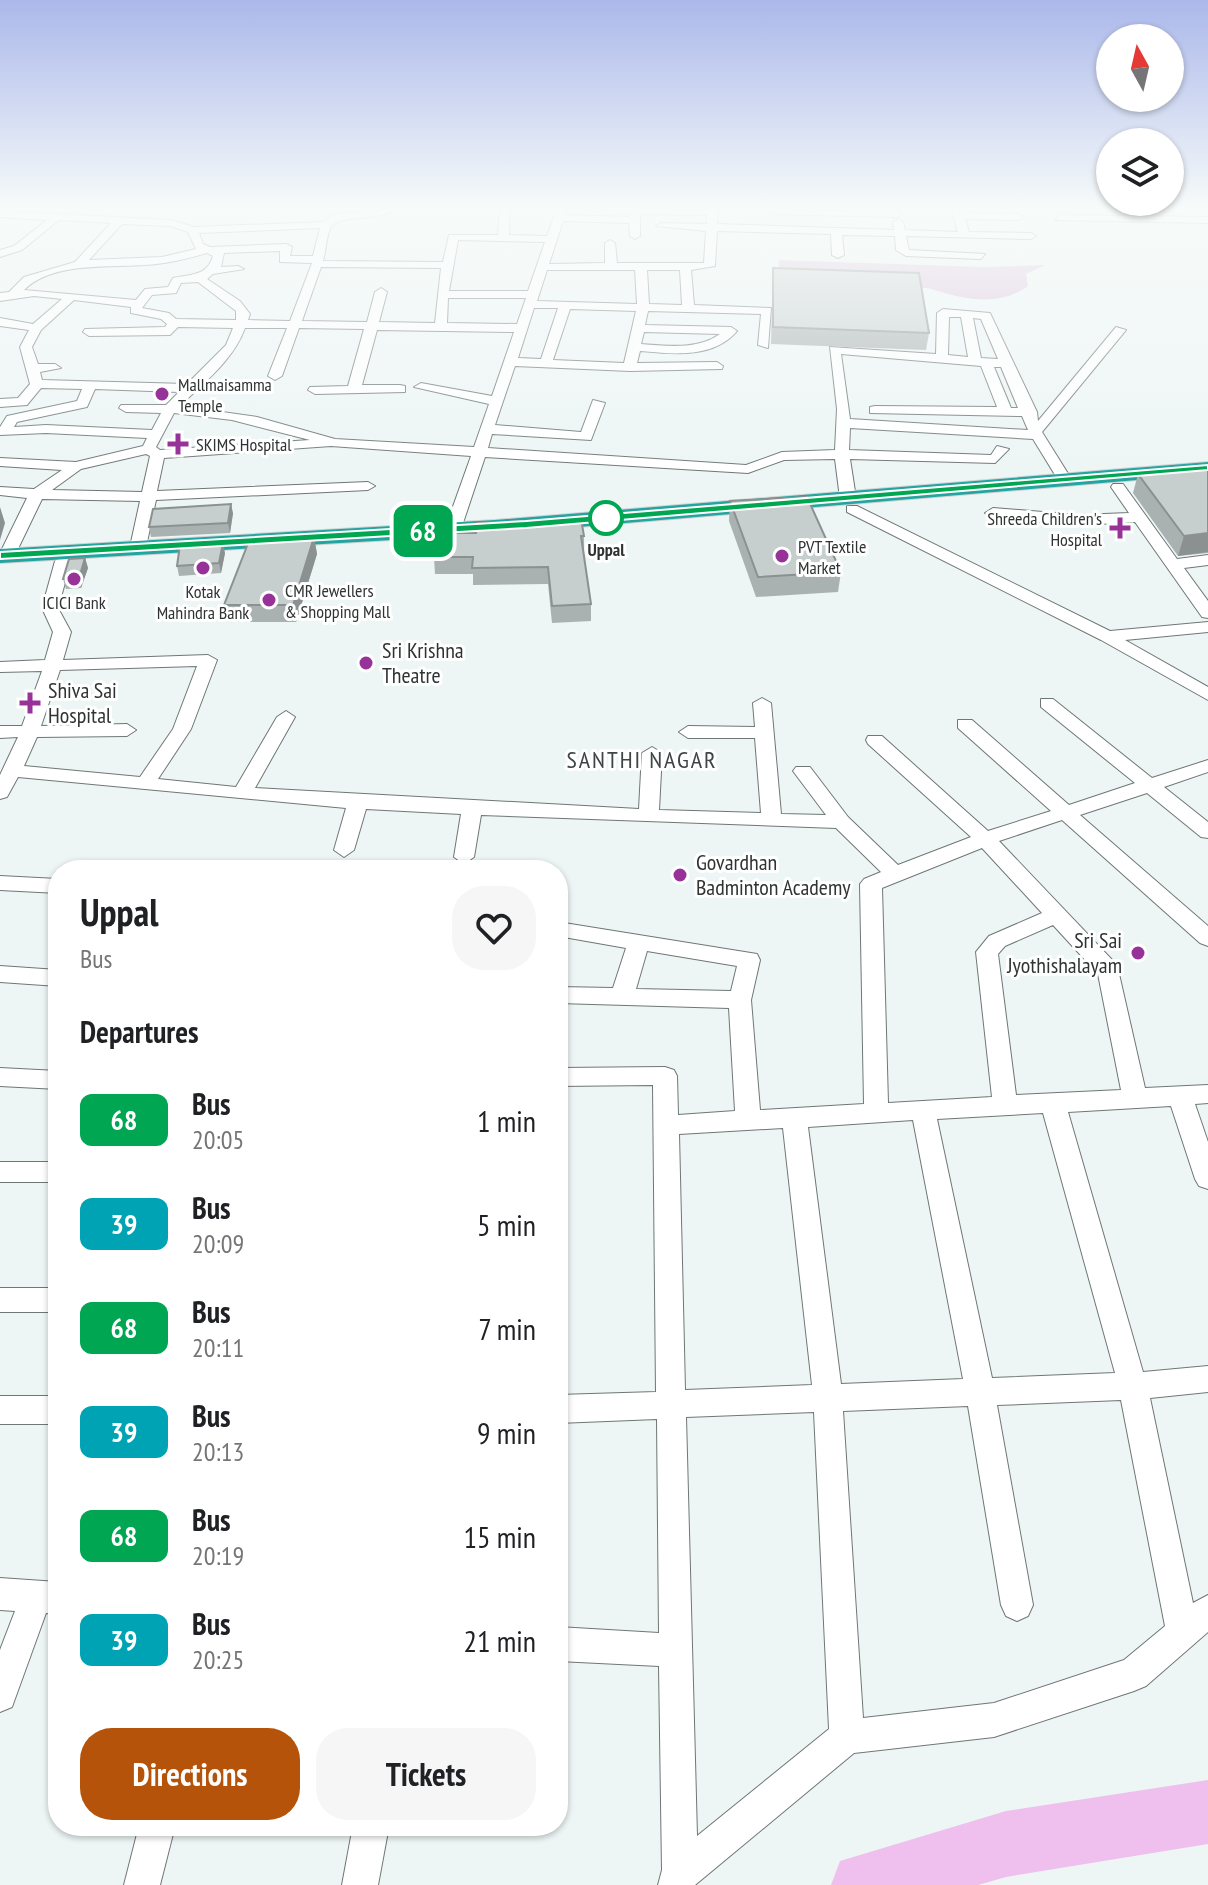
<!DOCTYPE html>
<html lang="en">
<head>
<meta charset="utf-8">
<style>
  body { margin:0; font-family:"PT Sans Narrow",sans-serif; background:#f6f6f6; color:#202124; height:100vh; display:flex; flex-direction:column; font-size:30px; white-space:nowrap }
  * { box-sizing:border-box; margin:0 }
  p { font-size:26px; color:#757577 }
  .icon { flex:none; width:44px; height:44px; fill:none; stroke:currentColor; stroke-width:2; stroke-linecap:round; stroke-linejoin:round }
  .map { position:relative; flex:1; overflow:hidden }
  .drawer { position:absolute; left:48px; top:860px; width:520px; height:976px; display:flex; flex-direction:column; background:#fff; border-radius:32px; box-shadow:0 2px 6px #0004 }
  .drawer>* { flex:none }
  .badge { padding:0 16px; border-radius:12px; font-size:28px; line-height:52px }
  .needle { width:52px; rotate:352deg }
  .buttons { position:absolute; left:1096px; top:24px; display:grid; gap:16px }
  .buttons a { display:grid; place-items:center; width:88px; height:88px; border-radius:50%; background:#fff; box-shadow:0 2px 6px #0004; font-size:40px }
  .map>.badge { position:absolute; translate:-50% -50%; box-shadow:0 0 0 4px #fff }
  h2 { padding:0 32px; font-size:30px; line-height:72px }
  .round { display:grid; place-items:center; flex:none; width:84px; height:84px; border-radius:32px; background:#f6f6f6 }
  .headline { display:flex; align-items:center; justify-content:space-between; height:136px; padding:0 32px }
  h1 { font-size:38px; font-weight:700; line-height:60px }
  .action { display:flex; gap:16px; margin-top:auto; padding:16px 32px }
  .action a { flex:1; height:92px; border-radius:32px; background:#b45309; color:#fff; font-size:32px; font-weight:700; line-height:92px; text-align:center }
  .action a+a { background:#f6f6f6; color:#202124 }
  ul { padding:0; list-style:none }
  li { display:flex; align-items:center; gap:24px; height:104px; padding:0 32px }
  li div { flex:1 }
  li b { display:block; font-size:30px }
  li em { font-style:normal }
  li .badge { min-width:88px; font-weight:700; text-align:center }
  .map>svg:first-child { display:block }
  .green { fill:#dbbeda }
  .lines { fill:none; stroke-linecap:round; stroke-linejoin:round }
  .river { fill:#efbfee; fill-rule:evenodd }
  .minor-casing { stroke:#6f7776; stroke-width:2 }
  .highway-casing { stroke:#d1d2d2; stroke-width:2 }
  .minor { fill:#fff; fill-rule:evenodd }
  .highway { fill:#22a4a0; fill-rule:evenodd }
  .wall { fill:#aab2b1 }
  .shaded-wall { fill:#8b9190 }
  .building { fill:#c6cfce; stroke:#8b9190; stroke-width:2 }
  .line { fill:#00a651; stroke:#fff; stroke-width:2 }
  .poi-dot { fill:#963298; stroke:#fff; stroke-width:3 }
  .stop-dot { fill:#fff; stroke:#00a651; stroke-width:4 }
  .labels { text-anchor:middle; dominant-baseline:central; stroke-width:6; stroke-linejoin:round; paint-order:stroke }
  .far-poi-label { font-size:18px; fill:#2f3332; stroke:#fff; text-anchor:start }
  .far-stop-label { font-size:18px; font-weight:bold; fill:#2f3332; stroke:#fff }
  .poi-label { font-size:22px; fill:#2f3332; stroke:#fff; text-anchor:start }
  .neighbourhood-label { font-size:24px; letter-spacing:2px; fill:#3e4545; stroke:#fff }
</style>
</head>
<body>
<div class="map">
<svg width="1208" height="1885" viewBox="0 0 1208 1885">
  <rect width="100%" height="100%" fill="#edf6f5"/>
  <path class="green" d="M779,260L984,267L1045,265L1026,274L1028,286C998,308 962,299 928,288L778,284Z"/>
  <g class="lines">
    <polygon class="river" points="1208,1780 1208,1844 1006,1877 978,1885 831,1885 840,1861 1006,1811"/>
    <g class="minor-casing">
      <g id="minor">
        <path d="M395,209C378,223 338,212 330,229C326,238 326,251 323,261L443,262L449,235H498L500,209H510L509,235L547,236L557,209H567L565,215L629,217L633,209H718L717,224L894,230L893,222L898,219L903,222L905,230L958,232L951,209H961L963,213L1019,214L1024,217L1019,220L965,219L969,232L1031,233L1036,236L1031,239L906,236L909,250L985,254L981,259L906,256L896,250L895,236L842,235L844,255L838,258L832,255L831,234L717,231L715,266L691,270L694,305L771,308L768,348L758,345L761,314L648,311L645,325L731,327L737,331C713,359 673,354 640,351L637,363L717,362L723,366L722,369L630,371L515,366L495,425L581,432L593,400L605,403L591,440L492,434L488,448L746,465L782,452L835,450L837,409L830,347L936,354L937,313L943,309L990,313L1037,412L1038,421L1116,327L1126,330L1042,432L1072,480L1065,484L1060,483L1033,439L850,428L849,450L991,455L997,446L1009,449L995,463L850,459L856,498L848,503L840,498L835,459L784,460L748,473L485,457L461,529L453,534L445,529L471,456L331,446L164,458L157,491L368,482L375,486L368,490L156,500L146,547L138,552L130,547L140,501L42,499L15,555L1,558L0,553L27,498L0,495V487L34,489L62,470L0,466V458L76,462L143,446L147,438L46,433L0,435V427L7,416L77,401L82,389L41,388L27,405L0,407V399L18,398L30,384L20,347L29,330L0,326V318L33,324L62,299L34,296L0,301V293L9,292L24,277L75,262L111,223L59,220L22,250L0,257V250L14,246L47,220L0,217V211L171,220L194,227L323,222L336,214ZM640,214L707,215V224L661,223L656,226L706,231L704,263H617L615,243L610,240L605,243V263L549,264L563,221L629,223L630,236L635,239L640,236ZM122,224L170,226L188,232L196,249L162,257L89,260ZM320,228L313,256H290L292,247L286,244L210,247L203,244L199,233ZM458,240L545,242L528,291H449ZM280,251V262L312,263L290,321L248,320L250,314L240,301L207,279L213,274L244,269L238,266L221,267L224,253ZM207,253L213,256C207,276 192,274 173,278L168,287L145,289L136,300L24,290C56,258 122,270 164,263C178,261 193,257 207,253ZM321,267L441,268L435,323L379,322L387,292L381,288L375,292L367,322L302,321ZM547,270H635L637,304L537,301ZM647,270H680L682,305L649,304ZM198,282L236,311V320L176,319L169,313L142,308L152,295L176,293L181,283ZM448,298H526L517,324L447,323ZM74,300L131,307V313L161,319L167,324L165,327L85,329L83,332L89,336L170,335L178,327L233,328L226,345L187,384L42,380L40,372L61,368L55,364H38L32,347L41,330ZM534,308H558L541,359L518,358ZM570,309L636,311L624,363L553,360ZM949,317H961L968,357L948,355ZM973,318L981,319L998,359L981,358ZM245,328H287L268,376L275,380L282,376L299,328L364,329L348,386L310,387L308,390L315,394L405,392V386L400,385H362L377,330L514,332L492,396L421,383L414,387L489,404L474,447L335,439L257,417L180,406C203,383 233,361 245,328ZM644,332L720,334C697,350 668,346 641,344ZM841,354L981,366L997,407L875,406L870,407V413L1022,416L1028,430L850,419ZM994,367H1001L1018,408H1011ZM95,389L179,392L166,405H121L119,408L126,412L161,413L152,430L46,425L14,427L17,422L87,407ZM174,413L232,420L310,440L160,450L156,447ZM146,454L150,456L142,492L52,490L81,469Z"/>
        <polygon points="766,209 897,211 902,214 897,217 770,214"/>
        <polygon points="1059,215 1208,217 1208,223 1055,220"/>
        <polygon points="1113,484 1123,484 1177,559 1208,555 1208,565 1184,568 1208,601 1208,618 1202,617 1135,522 1079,525 993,518 985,513 993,508 1079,515 1129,513 1111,487"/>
        <polygon points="847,506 857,506 1110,631 1208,622 1208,632 1125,640 1208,687 1208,700 1101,640 847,512"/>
        <path d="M63,556L71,561L58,608L71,632L63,660L208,655L217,660L191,729L158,779L236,787L277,717L286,711L295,717L255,788L639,809L642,753L652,747L662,753L659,810L761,813L755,738H688L679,732L688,726L755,727L753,703L762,698L771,703L781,814L826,815L793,771L796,767H810L848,817L898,865L971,837L868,744L866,740L868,736H882L988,831L1051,811L958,728V720H972L1069,805L1135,783L1041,707V699H1053L1152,778L1208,760V772L1164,787L1208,822V838L1201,837L1147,793L1080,815L1208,926V946L1200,943L1062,820L999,841L1117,965L1145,1088L1208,1085V1103L1195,1104L1208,1142V1189L1199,1186L1195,1179L1171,1106L1068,1112L1143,1372L1208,1366V1392L1150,1398L1193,1603L1208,1595V1632L1146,1686L1134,1691L994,1737L854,1753L695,1885H658L662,1870L659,1666L558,1661V1627L659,1633L657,1419L558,1423V1395L656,1392L653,1085L558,1086V1068L665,1067L674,1070L677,1076L678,1115L735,1111L729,1008L558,1003V987L613,988L626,948L558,936V922L757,954L760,960L751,1000L760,1110L864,1104L860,884L864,879L881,872L836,828L481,815L474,857L464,864L454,857L461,814L366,809L354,850L344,857L334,850L346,808L18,777L7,797L0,799V775L18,737L0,738V726H22L42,671L0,672V662L45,660L53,632L42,608L55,561ZM197,666L173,729L140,777L24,766L37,737L127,736L136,730L127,724L41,726L60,670ZM982,848L1042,913L989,936L976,952L992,1097L888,1103L882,888ZM1053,925L1098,974L1121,1090L1016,1095L998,954L1005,946ZM647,951L737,966L731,991L636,989ZM1043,1113L1115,1373L992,1378L937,1119ZM913,1120L963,1379L841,1384L808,1127ZM783,1128L812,1385L685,1390L679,1134ZM1121,1400L1165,1626L1124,1660L994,1703L863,1718L843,1411L968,1406L1001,1605L1006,1616L1017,1621L1028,1616L1033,1605L997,1405ZM814,1412L829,1729L697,1836L686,1417Z"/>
        <polygon points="0,876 58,879 58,893 0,890"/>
        <polygon points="0,966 58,970 58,986 0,982"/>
        <polygon points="0,1068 58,1071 58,1089 0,1086"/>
        <rect x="0" y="1162" width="58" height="20"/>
        <rect x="0" y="1288" width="58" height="24"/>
        <rect x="0" y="1396" width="58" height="28"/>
        <polygon points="0,1578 58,1582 58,1614 46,1613 12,1707 0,1712 0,1650 15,1611 0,1610"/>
        <polygon points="139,1826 175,1826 160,1885 124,1885"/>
        <polygon points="353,1826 389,1826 378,1885 342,1885"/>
      </g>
    </g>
    <g class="highway-casing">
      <polygon id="highway" points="1208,462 1208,474 495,534 0,563 0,549 495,520"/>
    </g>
    <use href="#minor" class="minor"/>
    <use href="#highway" class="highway"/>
  </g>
  <g class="wall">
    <polygon points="773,268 929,333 926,350 771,344"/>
    <polygon points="1208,468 1208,553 1178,556 1133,493 1138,474"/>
    <polygon points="730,501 841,572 838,592 756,597 729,521"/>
    <polygon points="233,513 230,533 151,537 149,527"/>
    <polygon points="476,533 584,536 584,552 583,552 591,604 591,621 552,623 548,584 473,585 473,574 435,574 434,557"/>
    <polygon points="314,537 317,554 296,622 228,622 224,605"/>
    <polygon points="225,553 221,573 179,576 177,566"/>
    <polygon points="85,558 88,568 81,588 66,589 63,579"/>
  </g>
  <g class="shaded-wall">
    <polygon points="231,504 233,513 230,533 228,523"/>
    <polygon points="0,507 5,523 0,540"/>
    <polygon points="1208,533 1208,552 1178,556 1184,536"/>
    <polygon points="314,537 317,554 296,622 293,605"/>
    <polygon points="223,543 225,553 221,573 219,563"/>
    <polygon points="85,558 88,568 81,588 79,578"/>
  </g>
  <g class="building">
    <polygon points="773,268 919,273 929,333 773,327"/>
    <polygon points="1208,468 1208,533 1184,536 1138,474"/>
    <polygon points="807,497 841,572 758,577 730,501"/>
    <polygon points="231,504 228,523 149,527 153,509"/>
    <polygon points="581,519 584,536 581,536 591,604 552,606 548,567 472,568 473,557 434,557 438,533 476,533 477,523"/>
    <polygon points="314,537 293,605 224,605 249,541"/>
    <polygon points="223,543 219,563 177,566 180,545"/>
    <polygon points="85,558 79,578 63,579 69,559"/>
  </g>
  <linearGradient id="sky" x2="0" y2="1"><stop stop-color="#abb8ea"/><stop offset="0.44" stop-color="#f7fbfa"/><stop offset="1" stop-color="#f7fbfa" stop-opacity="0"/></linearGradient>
  <rect width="1208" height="473" fill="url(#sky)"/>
  <polygon class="line" points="1208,465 1208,470 526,528 0,559 0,552 526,521"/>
  <g class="poi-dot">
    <circle cx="162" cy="394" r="8"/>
    <path d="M174 432h8v8h8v8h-8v8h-8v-8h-8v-8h8z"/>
    <path d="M1116 516h8v8h8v8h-8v8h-8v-8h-8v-8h8z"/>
    <circle cx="782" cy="556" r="8"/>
    <circle cx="203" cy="568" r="8"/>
    <circle cx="74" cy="579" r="8"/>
    <circle cx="269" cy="600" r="8"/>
    <circle cx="366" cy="663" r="8"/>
    <path d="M26 691h8v8h8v8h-8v8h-8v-8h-8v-8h8z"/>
    <circle cx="680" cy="875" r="8"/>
    <circle cx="1138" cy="953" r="8"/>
  </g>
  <circle class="stop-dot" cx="606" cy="518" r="16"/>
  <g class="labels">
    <g class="far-poi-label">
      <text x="178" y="384">Mallmaisamma<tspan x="178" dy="21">Temple</tspan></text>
      <text x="196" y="444">SKIMS Hospital</text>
      <text x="1102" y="518" text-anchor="end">Shreeda Children's<tspan x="1102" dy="21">Hospital</tspan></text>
      <text x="798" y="546">PVT Textile<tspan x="798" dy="21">Market</tspan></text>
      <text x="285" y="590">CMR Jewellers<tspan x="285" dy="21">&amp; Shopping Mall</tspan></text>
      <text x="203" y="591" text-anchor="middle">Kotak<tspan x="203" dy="21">Mahindra Bank</tspan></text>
      <text x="74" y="602" text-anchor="middle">ICICI Bank</text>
    </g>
    <g class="far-stop-label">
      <text x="606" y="549">Uppal</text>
    </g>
    <g class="poi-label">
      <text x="382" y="650">Sri Krishna<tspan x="382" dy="25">Theatre</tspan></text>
      <text x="48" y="690">Shiva Sai<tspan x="48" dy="25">Hospital</tspan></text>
      <text x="696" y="862">Govardhan<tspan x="696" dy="25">Badminton Academy</tspan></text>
      <text x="1122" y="940" text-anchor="end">Sri Sai<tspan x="1122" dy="25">Jyothishalayam</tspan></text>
    </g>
    <g class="neighbourhood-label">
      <text x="642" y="759">SANTHI NAGAR</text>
    </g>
  </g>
</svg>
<div class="buttons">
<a><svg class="needle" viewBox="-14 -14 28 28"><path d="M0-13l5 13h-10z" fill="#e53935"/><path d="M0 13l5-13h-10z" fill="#757577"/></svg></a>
<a><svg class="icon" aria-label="layers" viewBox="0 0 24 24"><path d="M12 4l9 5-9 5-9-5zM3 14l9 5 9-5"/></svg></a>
</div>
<b class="badge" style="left:423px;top:531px;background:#00a651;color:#fff">68</b>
<section class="drawer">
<div class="headline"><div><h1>Uppal</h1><p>Bus</p></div><a class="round"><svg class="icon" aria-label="heart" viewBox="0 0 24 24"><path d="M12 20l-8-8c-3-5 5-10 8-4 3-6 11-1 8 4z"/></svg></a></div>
<h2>Departures</h2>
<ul>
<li><span class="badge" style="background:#00a651;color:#fff">68</span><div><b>Bus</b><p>20:05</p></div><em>1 min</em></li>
<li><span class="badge" style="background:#00a3b4;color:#fff">39</span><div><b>Bus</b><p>20:09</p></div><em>5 min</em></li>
<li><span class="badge" style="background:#00a651;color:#fff">68</span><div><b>Bus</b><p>20:11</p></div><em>7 min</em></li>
<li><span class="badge" style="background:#00a3b4;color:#fff">39</span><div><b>Bus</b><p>20:13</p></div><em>9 min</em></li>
<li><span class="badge" style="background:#00a651;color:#fff">68</span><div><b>Bus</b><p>20:19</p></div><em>15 min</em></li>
<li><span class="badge" style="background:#00a3b4;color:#fff">39</span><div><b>Bus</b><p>20:25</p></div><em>21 min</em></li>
</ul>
<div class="action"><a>Directions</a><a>Tickets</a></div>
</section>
</div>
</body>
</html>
